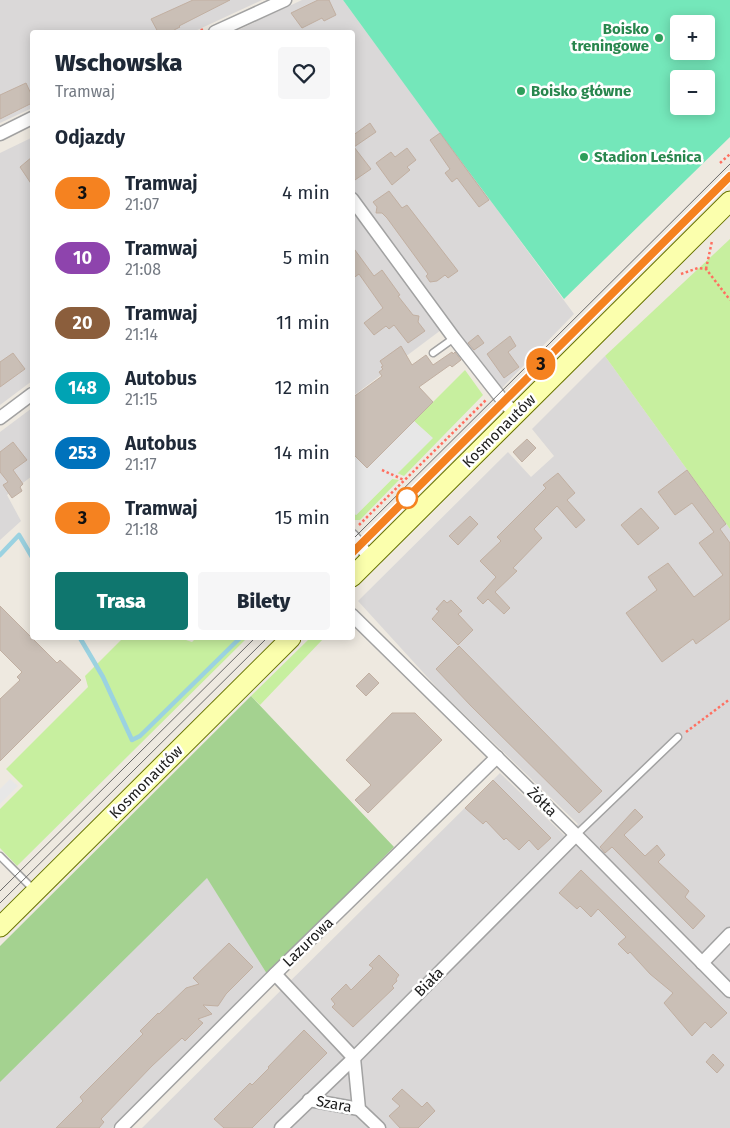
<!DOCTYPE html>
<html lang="pl">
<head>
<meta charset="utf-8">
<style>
  body { margin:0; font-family:"Fira Sans",sans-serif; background:#f6f6f7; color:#1f2937; height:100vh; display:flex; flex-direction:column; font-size:19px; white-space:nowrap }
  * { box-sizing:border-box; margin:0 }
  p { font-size:16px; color:#747a83 }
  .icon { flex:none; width:28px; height:28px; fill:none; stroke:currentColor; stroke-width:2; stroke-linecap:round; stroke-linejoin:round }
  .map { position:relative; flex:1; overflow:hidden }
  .side { position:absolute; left:30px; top:30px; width:325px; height:610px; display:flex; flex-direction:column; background:#fff; border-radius:5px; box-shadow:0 2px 12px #0003 }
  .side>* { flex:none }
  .badge { padding:0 10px; border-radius:16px; font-size:18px; line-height:32px }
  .tools { position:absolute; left:670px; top:15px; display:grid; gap:10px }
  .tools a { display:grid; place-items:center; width:45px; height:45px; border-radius:5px; background:#fff; box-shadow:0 2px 12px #0003; font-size:25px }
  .map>.badge { position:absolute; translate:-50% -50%; box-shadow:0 0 0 2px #fff }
  h2 { padding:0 25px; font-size:19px; line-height:45px }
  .round { display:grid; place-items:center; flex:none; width:52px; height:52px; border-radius:5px; background:#f6f6f7 }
  .overview { display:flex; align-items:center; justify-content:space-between; height:85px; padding:0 25px }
  h1 { font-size:24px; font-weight:800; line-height:38px }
  .primary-button { display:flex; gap:10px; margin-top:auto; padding:10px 25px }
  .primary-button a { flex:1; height:58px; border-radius:5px; background:#0f766e; color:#fff; font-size:20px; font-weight:800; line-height:58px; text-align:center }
  .primary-button a+a { background:#f6f6f7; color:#1f2937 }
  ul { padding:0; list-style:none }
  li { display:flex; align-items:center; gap:15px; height:65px; padding:0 25px }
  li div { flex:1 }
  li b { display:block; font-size:19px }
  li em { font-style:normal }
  li .badge { min-width:55px; font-weight:700; text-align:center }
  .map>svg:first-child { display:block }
  .residential { fill:#dad8d8 }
  .grass { fill:#c7ef9f }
  .forest { fill:#a4d290 }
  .pitch { fill:#74e7ba; fill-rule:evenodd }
  .parking { fill:#e7e7e7 }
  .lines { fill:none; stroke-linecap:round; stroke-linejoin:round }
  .stream { stroke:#9bd2e1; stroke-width:4.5 }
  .building { fill:#cabfb6; stroke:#c1afa1 }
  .lane-casing { stroke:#a2a2a2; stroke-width:9 }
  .street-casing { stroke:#a2a2a2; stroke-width:15 }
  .secondary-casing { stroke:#697500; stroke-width:21 }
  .path { stroke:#ff6f60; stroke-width:2.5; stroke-dasharray:2.5 2.5; stroke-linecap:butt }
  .lane { stroke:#fff; stroke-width:6 }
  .street { stroke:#fff; stroke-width:12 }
  .secondary { stroke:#fbffad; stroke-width:19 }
  .tram { stroke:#696969; stroke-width:1 }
  .line-casing { stroke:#fff; stroke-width:11 }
  .line { stroke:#f58220; stroke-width:8 }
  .leisure-dot { fill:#2e9e5b; stroke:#fff; stroke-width:2 }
  .stop-dot { fill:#fff; stroke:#f58220; stroke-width:2.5 }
  .labels { text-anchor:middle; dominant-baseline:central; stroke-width:5; stroke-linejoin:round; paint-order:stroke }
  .leisure-label { font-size:15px; font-weight:bold; fill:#27864d; stroke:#fff; text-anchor:start }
  .street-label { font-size:15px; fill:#1b1b1b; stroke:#fff }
</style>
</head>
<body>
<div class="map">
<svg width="730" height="1128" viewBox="0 0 730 1128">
  <rect width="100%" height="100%" fill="#eee9e0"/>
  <g class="residential">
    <polygon points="0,0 262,0 193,32 32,32 32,108 0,123"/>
    <polygon points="302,0 343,0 574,314 502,388 449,324 353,396 352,32 234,32"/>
    <polygon points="31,138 32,139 32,381 0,405 0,153"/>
    <polygon points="605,356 730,529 730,1128 142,1128 500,773 565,836 578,824 441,692 358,601 508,452 531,477 554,456 532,429"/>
    <polygon points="32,408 32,476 7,495 21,521 0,540 0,432"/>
    <polygon points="207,877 267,974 112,1128 0,1128 0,1081"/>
  </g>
  <g class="grass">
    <polygon points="730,239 730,529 605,356"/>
    <polygon points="465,370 483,395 404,476 397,473 432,438 414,421"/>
    <polygon points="392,479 399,480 360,520 354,520 353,518 352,511 356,515"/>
    <polygon points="123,638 183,638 186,640 192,642 196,638 247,638 17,866 0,848 0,809 23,786 6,769 88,687 85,676"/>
    <polygon points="310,638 324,638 260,705 251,696"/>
  </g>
  <polygon class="forest" points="251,696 394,847 267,974 207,878 0,1082 0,946"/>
  <path class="pitch" d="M343,0H730V137L564,299L440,133ZM679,24H706V51H679ZM679,79H706V106H679Z"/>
  <g class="parking">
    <polygon points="414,421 433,438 356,515 353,511 352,453 367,468"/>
    <polygon points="10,779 18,786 0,804 0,789"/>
  </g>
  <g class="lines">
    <g class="stream">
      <polyline points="0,555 19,535 32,557"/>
      <polyline points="80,638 103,677 132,740 140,736 240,638"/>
    </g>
  </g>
  <g class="building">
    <polygon points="193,0 230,0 179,26 180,27 174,30 176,32 158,32 151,19"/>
    <polygon points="318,0 329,0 336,15 324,21 322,18 302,28 291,13"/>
    <polygon points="26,83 32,96 32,103 0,119 0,95"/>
    <polygon points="370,123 376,132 354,147 371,169 352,182 352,136"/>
    <polygon points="440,133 489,200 479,207 457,178 452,182 445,173 450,169 430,140"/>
    <polygon points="407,148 416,160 407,167 410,170 392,185 376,163 391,152 395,157"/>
    <polygon points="32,157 32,185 20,167"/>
    <polygon points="389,191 402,208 407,205 458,271 448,278 445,275 437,281 430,282 426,276 428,274 387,218 382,213 376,213 377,207 373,202"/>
    <polygon points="352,246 374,276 382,270 400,295 398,296 413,315 419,316 418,322 425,331 408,343 394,325 389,329 386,326 374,335 364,323 383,308 359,274 352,279"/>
    <polygon points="478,335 484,343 474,350 468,343"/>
    <polygon points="510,336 516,346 508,352 519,367 504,378 487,354"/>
    <polygon points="401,346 412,365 426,355 433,365 452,352 453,354 455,352 461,360 452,367 450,365 419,387 433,402 367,468 352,453 352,398 382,376 379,372 383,369 381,367 383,366 380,361"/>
    <polygon points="13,353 25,369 0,387 0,362"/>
    <polygon points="527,439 536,448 522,462 513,452"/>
    <polygon points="13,442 27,460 13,470 23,484 20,487 22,491 12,498 3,485 8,482 0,472 0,452"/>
    <polygon points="687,470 726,524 720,529 730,543 730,619 696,644 693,639 662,662 626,613 657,590 648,577 668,563 694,597 723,575 699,543 714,532 692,503 675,515 658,492"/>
    <polygon points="558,473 575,493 567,500 585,520 576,528 557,506 534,529 542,538 513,568 517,571 495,592 510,608 504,614 488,599 483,604 477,598 496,577 480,561 501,541 497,537 546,488 543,485"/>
    <polygon points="641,508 659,528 638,545 621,525"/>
    <polygon points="470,516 478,524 458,545 449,536"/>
    <polygon points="444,600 447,603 451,600 462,611 458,614 473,630 458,645 432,619 439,611 436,609"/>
    <polygon points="0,606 57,663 60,660 81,680 0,761 0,699 20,680 17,677 22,672 0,650"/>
    <polygon points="459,646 602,791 579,813 471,706 436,669"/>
    <polygon points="369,673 379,683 366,696 356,686"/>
    <polygon points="392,713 415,713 442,740 368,813 355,800 371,785 346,760"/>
    <polygon points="493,780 551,838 538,850 529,840 519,850 506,838 504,840 486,821 483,824 465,808"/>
    <polygon points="635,809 643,817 624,835 645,856 657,845 665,855 658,862 689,891 685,897 705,916 693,929 612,847 605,853 600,847"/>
    <polygon points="581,870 727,1013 711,1028 705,1022 692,1036 664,1003 673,993 650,974 630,952 628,954 618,944 626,937 598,909 591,917 580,906 577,909 559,893"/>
    <polygon points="229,943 253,967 226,994 218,1006 203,1005 212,1014 198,1019 203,1023 185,1041 182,1038 152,1066 101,1119 104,1122 99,1128 56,1128 83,1101 80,1097 143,1034 140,1031 158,1013 159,1014 186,988 199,984 193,978"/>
    <polygon points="379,955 399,975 396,979 397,981 392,986 394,988 353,1027 332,1007 335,1004 331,999 346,984 351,990 373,968 369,965"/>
    <polygon points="304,1030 327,1053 252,1128 224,1128 214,1119 250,1083 252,1085 269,1068 268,1067"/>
    <polygon points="713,1054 724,1065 717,1073 706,1062"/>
    <polygon points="402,1089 422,1107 427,1102 435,1111 418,1128 400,1128 389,1116 400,1106 392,1099"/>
  </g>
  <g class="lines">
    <g class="lane-casing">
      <g id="lane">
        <polyline points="433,353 454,338"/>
        <polyline points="576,835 678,737"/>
        <polyline points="0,856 35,891"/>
      </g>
    </g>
    <g class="street-casing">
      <g id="street">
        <polyline points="215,32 285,0"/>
        <polyline points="0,134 32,118"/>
        <polyline points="352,199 454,338 504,402 515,414"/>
        <polyline points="0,418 32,394"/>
        <polyline points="352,536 371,559"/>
        <polyline points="352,615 576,835 730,991"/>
        <polyline points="702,963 730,934"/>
        <polyline points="275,974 354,1058 359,1109 379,1128"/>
        <polyline points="309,1100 359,1109"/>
        <polyline points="121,1128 275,974 497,757"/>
        <polyline points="281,1128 354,1058 576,835"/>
      </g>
    </g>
    <g class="secondary-casing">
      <g id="secondary">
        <polyline points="352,577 730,201"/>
        <polyline points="0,927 291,638"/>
      </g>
    </g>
    <g class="path">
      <polyline points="196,32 204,29"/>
      <polyline points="720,163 730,154"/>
      <polyline points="706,269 712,241"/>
      <polyline points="681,274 698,268 706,269 730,300"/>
      <polyline points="382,470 404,480"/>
      <polyline points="359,525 487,399"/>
      <polyline points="686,732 730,699"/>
    </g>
    <use href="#lane" class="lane"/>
    <use href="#street" class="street"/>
    <use href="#secondary" class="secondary"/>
    <g class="tram">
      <polyline points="352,540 730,164"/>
      <polyline points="352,553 730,176"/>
      <polyline points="0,891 255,638"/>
      <polyline points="0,903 267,638"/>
    </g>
  </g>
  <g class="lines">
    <g class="line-casing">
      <polyline id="line" points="352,553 730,176"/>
    </g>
    <use href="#line" class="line"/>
  </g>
  <g class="leisure-dot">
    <circle cx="659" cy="38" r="5"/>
    <circle cx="521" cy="91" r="5"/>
    <circle cx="584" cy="157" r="5"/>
  </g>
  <circle class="stop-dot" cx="407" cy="498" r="10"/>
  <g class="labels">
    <g class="leisure-label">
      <text x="649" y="29" text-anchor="end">Boisko<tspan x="649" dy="17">treningowe</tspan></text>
      <text x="531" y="91">Boisko główne</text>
      <text x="594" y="157">Stadion Leśnica</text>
    </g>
    <g class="street-label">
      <text transform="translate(499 431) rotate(-45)">Kosmonautów</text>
      <text transform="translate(146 782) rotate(-45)">Kosmonautów</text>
      <text transform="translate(542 802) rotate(44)">Żółta</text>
      <text transform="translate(308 942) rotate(-44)">Lazurowa</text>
      <text transform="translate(429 982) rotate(-45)">Biała</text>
      <text transform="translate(334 1104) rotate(10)">Szara</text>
    </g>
  </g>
</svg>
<div class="tools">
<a>+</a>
<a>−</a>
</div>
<b class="badge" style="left:541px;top:364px;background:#f58220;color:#111">3</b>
<section class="side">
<div class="overview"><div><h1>Wschowska</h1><p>Tramwaj</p></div><a class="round"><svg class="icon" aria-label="heart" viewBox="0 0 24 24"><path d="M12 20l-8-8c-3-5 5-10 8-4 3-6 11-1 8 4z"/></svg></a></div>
<h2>Odjazdy</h2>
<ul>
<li><span class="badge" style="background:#f58220;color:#111">3</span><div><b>Tramwaj</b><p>21:07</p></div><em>4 min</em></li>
<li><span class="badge" style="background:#8e44ad;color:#fff">10</span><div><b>Tramwaj</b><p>21:08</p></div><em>5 min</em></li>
<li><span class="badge" style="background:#8b5e3c;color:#fff">20</span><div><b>Tramwaj</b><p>21:14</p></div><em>11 min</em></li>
<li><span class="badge" style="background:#00a3b4;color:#fff">148</span><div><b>Autobus</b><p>21:15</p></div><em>12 min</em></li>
<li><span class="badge" style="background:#0072bc;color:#fff">253</span><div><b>Autobus</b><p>21:17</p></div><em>14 min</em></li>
<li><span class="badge" style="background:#f58220;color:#111">3</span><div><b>Tramwaj</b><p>21:18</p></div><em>15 min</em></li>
</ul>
<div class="primary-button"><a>Trasa</a><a>Bilety</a></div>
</section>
</div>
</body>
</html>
